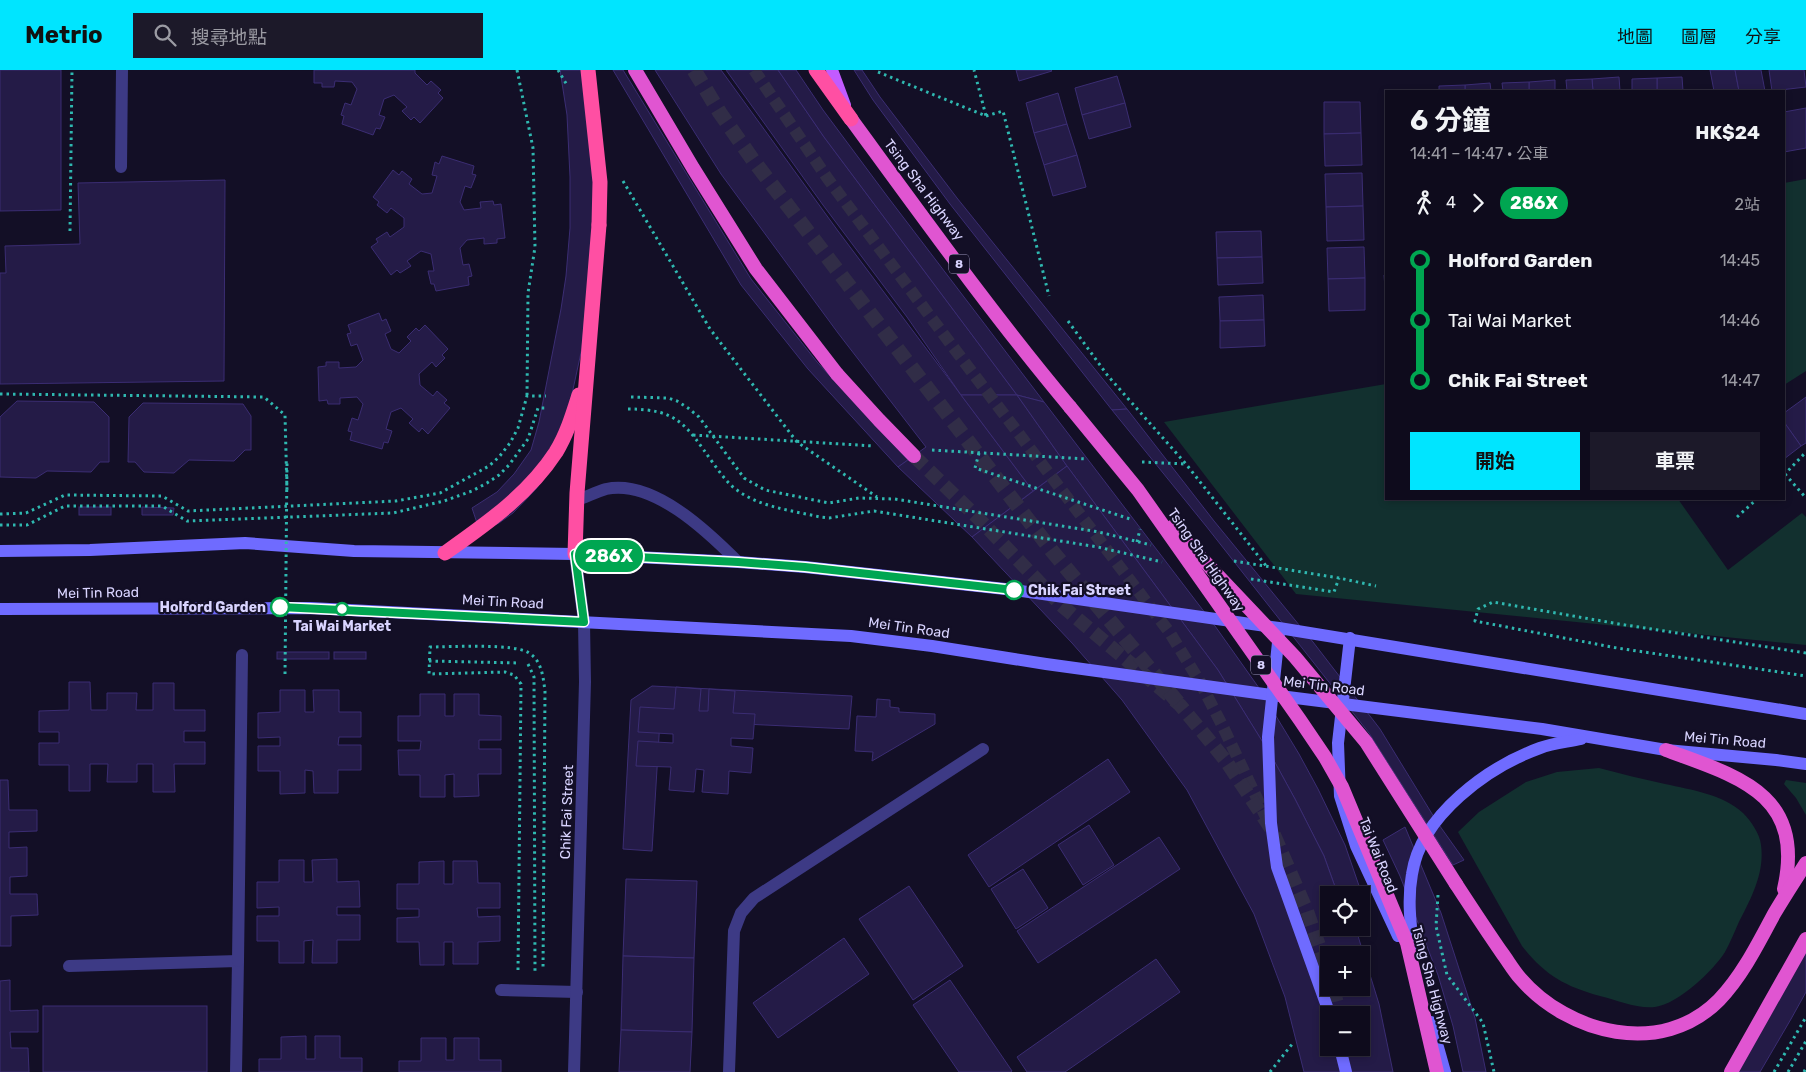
<!DOCTYPE html>
<html lang="zh-TW">
<head>
<meta charset="utf-8">
<style>
  body { margin:0; font-family:Rubik,"Noto Sans TC",sans-serif; background:#1c1929; color:#f1f3f6; height:100vh; display:flex; flex-direction:column; font-size:19px; white-space:nowrap }
  * { box-sizing:border-box; margin:0 }
  p { font-size:16px; color:#9b9ba3 }
  .icon { flex:none; width:28px; height:28px; fill:none; stroke:currentColor; stroke-width:2; stroke-linecap:round; stroke-linejoin:round }
  .map { position:relative; flex:1; overflow:hidden }
  .sheet { position:absolute; left:1385px; top:20px; width:400px; height:410px; display:flex; flex-direction:column; background:#0e0b1c; border-radius:0px; box-shadow:0 2px 8px #0003,0 0 0 1px #2e2b3b }
  .sheet>* { flex:none }
  .badge { padding:0 10px; border-radius:16px; font-size:18px; line-height:32px }
  .controls { position:absolute; left:1320px; top:816px; display:grid; gap:10px }
  .controls a { display:grid; place-items:center; width:50px; height:50px; border-radius:0px; background:#0e0b1c; box-shadow:0 2px 8px #0003,0 0 0 1px #2e2b3b; font-size:25px }
  .map>.badge { position:absolute; translate:-50% -50%; box-shadow:0 0 0 2px #fff }
  .legs { display:flex; align-items:center; gap:8px; height:55px; padding:0 25px; font-size:16px }
  .legs p { margin-inline-start:auto }
  .head { display:flex; align-items:center; justify-content:space-between; height:85px; padding:0 25px }
  h1 { font-size:28px; font-weight:700; line-height:38px }
  .button { display:flex; gap:10px; margin-top:auto; padding:10px 25px }
  .button a { flex:1; height:58px; border-radius:0px; background:#00e5ff; color:#111; font-size:20px; font-weight:700; line-height:58px; text-align:center }
  .button a+a { background:#1c1929; color:#f1f3f6 }
  ul { padding:0 25px; list-style:none }
  li { display:flex; align-items:center; gap:18px; height:60px; font-size:19px }
  li i { display:grid; place-items:center; width:8px; height:100%; margin:0 6px; background:currentColor }
  li i::after { content:''; width:12px; height:12px; margin:-6px; border:4px solid; border-radius:50%; background:#0e0b1c }
  li p { margin-inline-start:auto }
  li:first-child i { background:linear-gradient(#0000 50%,currentColor 0) }
  li:last-child i { background:linear-gradient(currentColor 50%,#0000 0) }
  header { display:flex; align-items:center; gap:30px; box-sizing:border-box; height:70px; padding:0 25px; background:#00e5ff; color:#111 }
  header strong { font-size:24px }
  nav { display:flex; gap:28px; margin-inline-start:auto; font-size:18px }
  .search { width:350px; height:45px; background:#1c1929; display:flex; align-items:center; gap:12px; box-sizing:border-box; padding:0 18px; border-radius:0px; color:#9b9ba3; font-size:19px }
  .map>svg:first-child { display:block }
  .green { fill:#12302f }
  .building { fill:#241b47; stroke:#3b2d73; fill-rule:evenodd }
  .lines { fill:none; stroke-linecap:round; stroke-linejoin:round }
  .primary-tunnel { stroke:#312d47; stroke-width:12; stroke-dasharray:12 6; stroke-linecap:butt }
  .trunk-tunnel { stroke:#312d47; stroke-width:14; stroke-dasharray:14 7; stroke-linecap:butt }
  .motorway-tunnel { stroke:#312d47; stroke-width:15; stroke-dasharray:15 8; stroke-linecap:butt }
  .path { stroke:#2fb8b0; stroke-width:3; stroke-dasharray:2.5 4; stroke-linecap:butt }
  .service { stroke:#3d3a85; stroke-width:12 }
  .pedestrian { stroke:#3d3a85; stroke-width:12 }
  .tertiary { stroke:#3d3a85; stroke-width:12 }
  .secondary { stroke:#6f6bff; stroke-width:12 }
  .primary { stroke:#c25bff; stroke-width:12 }
  .trunk { stroke:#e055d1; stroke-width:14 }
  .motorway { stroke:#ff4fa3; stroke-width:15 }
  .path-bridge { stroke:#2fb8b0; stroke-width:3; stroke-dasharray:2.5 4; stroke-linecap:butt }
  .trunk-bridge { stroke:#e055d1; stroke-width:14 }
  .motorway-bridge { stroke:#ff4fa3; stroke-width:15 }
  .line-1-casing { stroke:#fff; stroke-width:11 }
  .line-1 { stroke:#00a651; stroke-width:8 }
  .stop-1-dot { fill:#fff; stroke:#00a651; stroke-width:2.5 }
  .labels { text-anchor:middle; dominant-baseline:central; stroke-width:4.5; stroke-linejoin:round; paint-order:stroke }
  .shield { fill:#130f26; stroke:#9e99be; stroke-width:1 }
  .shield-label { font-size:12px; font-weight:bold; fill:#d9d4ff }
  .street-label { font-size:14px; fill:#d9d4ff; stroke:#130f26 }
  .stop-label { font-size:14px; font-weight:bold; fill:#d9d4ff; stroke:#130f26; text-anchor:start }
</style>
</head>
<body>
<header>
<strong>Metrio</strong>
<div class="search"><svg class="icon" aria-label="search" viewBox="0 0 24 24"><circle cx="10" cy="10" r="6"/><path d="M15 15l6 6"/></svg>搜尋地點</div>
<nav><a>地圖</a><a>圖層</a><a>分享</a></nav>
</header>
<div class="map">
<svg width="1806" height="1002" viewBox="0 0 1806 1002">
  <rect width="100%" height="100%" fill="#130f26"/>
  <g class="green">
    <polygon points="1806,109 1806,301 1784,315 1784,113"/>
    <polygon points="1386,314 1386,429 1678,429 1728,500 1802,443 1806,447 1806,575 1296,524 1164,352"/>
    <path d="M1599,698C1621,704 1643,709 1665,714C1692,720 1722,724 1743,743C1751,751 1760,764 1761,775C1765,804 1750,830 1738,854C1734,863 1730,873 1725,882C1713,901 1678,934 1655,937C1637,939 1617,930 1600,926C1564,916 1545,905 1522,876L1458,762L1479,742L1526,712L1557,702Z"/>
    <polygon points="1786,710 1806,713 1806,745 1796,728 1784,714"/>
  </g>
  <g class="building">
    <polygon points="0,0 61,0 61,140 0,141"/>
    <polygon points="314,0 415,0 415,3 427,15 431,11 441,20 438,23 443,28 420,53 414,47 411,50 402,41 407,37 394,25 384,29 379,45 385,47 380,59 376,58 373,65 342,54 344,46 341,45 345,33 351,35 357,19 352,12 335,11 334,17 322,17 322,13 314,13"/>
    <polygon points="560,0 584,0 597,111 582,278 565,356 546,405 536,419 513,443 499,453 480,462 472,438 497,422 514,404 531,380 539,352 561,239 566,206 570,158 570,107 567,45"/>
    <polygon points="613,0 623,0 751,209 817,292 908,390 898,397 808,299 741,215"/>
    <polygon points="655,0 721,0 838,161 1033,421 972,467 898,397 926,377 838,263 721,104"/>
    <polygon points="726,0 778,0 824,67 1017,325 961,325 907,247 823,135"/>
    <polygon points="778,0 796,0 823,40 887,126 1044,332 1017,325 824,67"/>
    <polygon points="854,0 862,0 880,27 957,128 1127,339 1112,340 950,134 873,30"/>
    <polygon points="1016,0 1051,0 1052,1 1019,11"/>
    <polygon points="1710,0 1735,0 1739,21 1714,21"/>
    <polygon points="1735,0 1761,0 1765,21 1739,21"/>
    <polygon points="1769,0 1804,0 1806,17 1772,21"/>
    <polygon points="1117,6 1125,33 1082,45 1075,18"/>
    <polygon points="1619,7 1620,21 1593,21 1592,9"/>
    <polygon points="1682,7 1683,21 1657,21 1657,8"/>
    <polygon points="1657,8 1657,21 1632,21 1632,9"/>
    <polygon points="1592,9 1593,21 1567,21 1566,10"/>
    <polygon points="1555,10 1555,21 1529,21 1529,12"/>
    <polygon points="1529,12 1529,21 1503,21 1502,13"/>
    <polygon points="1490,13 1491,21 1465,21 1465,15"/>
    <polygon points="1465,15 1465,21 1439,21 1439,16"/>
    <polygon points="1058,23 1067,54 1034,63 1026,33"/>
    <polygon points="1324,32 1360,32 1361,63 1324,64"/>
    <polygon points="1125,33 1131,57 1089,69 1082,45"/>
    <polygon points="1806,38 1806,78 1784,82 1784,42"/>
    <polygon points="1067,54 1077,85 1044,95 1034,63"/>
    <polygon points="1361,63 1362,95 1325,96 1324,64"/>
    <polygon points="1077,85 1086,117 1053,126 1044,95"/>
    <polygon points="442,86 474,96 472,104 476,105 471,118 465,116 460,132 464,140 481,138 480,132 493,131 494,135 501,134 505,168 497,169 497,173 484,174 484,168 467,170 460,178 463,195 469,194 472,206 468,207 469,215 436,221 434,214 431,214 428,201 434,201 431,184 421,181 407,191 411,196 400,203 397,200 391,205 371,177 378,172 376,169 387,162 390,167 404,157 404,148 391,138 387,143 377,135 379,132 373,127 393,100 399,105 402,101 412,109 409,114 422,124 432,123 437,106 432,105 435,92 439,94"/>
    <polygon points="1362,103 1363,136 1326,137 1325,104"/>
    <polygon points="225,110 224,311 0,314 0,203 6,203 5,176 80,174 78,113"/>
    <polygon points="1363,136 1364,170 1327,171 1326,137"/>
    <polygon points="1261,161 1262,187 1217,188 1216,162"/>
    <polygon points="1364,177 1365,208 1328,209 1327,178"/>
    <polygon points="1262,187 1263,213 1218,215 1217,188"/>
    <polygon points="1384,205 1386,205 1386,231"/>
    <polygon points="1365,208 1365,240 1329,241 1328,209"/>
    <polygon points="1263,225 1264,250 1220,251 1219,227"/>
    <polygon points="379,243 382,251 386,249 391,261 385,264 391,279 399,283 411,271 407,267 416,258 419,261 425,255 448,279 442,285 445,288 436,297 432,292 419,304 420,315 433,326 437,321 447,330 444,333 450,338 428,364 422,358 419,362 409,353 413,349 401,338 391,342 386,359 392,361 388,373 384,372 382,379 350,370 352,362 348,361 352,348 358,350 363,334 357,327 340,328 340,334 328,334 327,330 319,331 318,297 326,296 326,292 339,292 339,298 356,297 363,290 357,274 351,276 347,264 351,263 348,255"/>
    <polygon points="1264,250 1265,276 1220,278 1220,251"/>
    <polygon points="961,325 1017,325 1067,396 1033,421"/>
    <polygon points="1017,325 1044,332 1215,556 1259,618 1299,684 1318,719 1345,775 1367,839 1361,842 1361,825 1338,825 1324,786 1295,729 1272,687 1218,600 1067,396"/>
    <polygon points="1806,327 1806,373 1801,376 1784,352 1784,343"/>
    <polygon points="17,331 94,332 109,347 109,392 100,392 91,402 47,401 36,408 0,407 0,347"/>
    <polygon points="143,333 243,334 251,346 251,380 245,380 234,391 189,390 174,403 144,402 135,392 128,392 129,347"/>
    <polygon points="1127,339 1214,451 1313,572 1380,659 1437,752 1464,790 1453,795 1369,663 1206,456 1112,340"/>
    <polygon points="1784,352 1801,376 1784,389"/>
    <path d="M1067,396L1218,600L1272,687L1295,729L1324,786L1338,825H1329V858H1353L1358,866L1379,934L1393,1002H1304L1285,927L1254,844L1187,720L1122,630L1072,573L972,467ZM1329,885H1361V918H1329ZM1329,945H1361V978H1329Z"/>
    <rect x="79" y="437" width="32" height="8"/>
    <polygon points="142,437 174,438 173,445 142,445"/>
    <rect x="277" y="582" width="52" height="7"/>
    <rect x="334" y="582" width="32" height="7"/>
    <polygon points="69,612 90,612 91,640 107,640 107,623 137,623 136,640 153,640 153,613 174,613 174,640 205,640 205,661 184,661 184,672 205,672 205,694 174,694 175,722 153,722 153,694 137,694 137,712 107,712 108,694 90,694 90,721 69,721 69,695 39,695 39,673 59,673 59,662 39,662 39,641 69,640"/>
    <polygon points="652,616 852,626 849,659 660,650 652,781 623,779 631,630"/>
    <polygon points="676,617 701,619 699,641 708,641 709,619 735,621 733,643 755,644 753,669 731,668 731,676 753,678 751,703 729,701 728,724 702,722 704,700 696,699 694,722 669,720 671,697 636,696 638,671 673,673 673,664 638,662 640,637 674,639"/>
    <polygon points="280,620 305,620 305,642 314,642 313,620 339,620 339,642 361,642 361,667 339,667 338,675 361,675 361,700 338,700 338,723 314,723 313,701 305,700 305,723 280,724 280,701 258,701 258,676 280,676 280,667 258,668 258,643 280,642"/>
    <polygon points="420,624 445,624 445,646 454,646 454,624 479,624 479,645 501,646 501,670 479,670 479,679 501,679 501,704 478,704 479,726 454,727 454,704 445,705 445,727 420,727 420,705 399,705 398,680 420,680 421,671 398,671 398,646 420,646"/>
    <polygon points="877,629 890,630 890,637 899,638 899,642 935,644 935,654 872,691 873,682 855,681 857,646 876,647"/>
    <polygon points="1108,689 1130,722 989,817 968,785"/>
    <polygon points="0,710 8,710 9,740 37,740 37,761 9,762 9,778 27,777 27,806 10,807 10,824 37,824 38,845 11,846 11,876 0,876"/>
    <polygon points="1089,755 1114,795 1083,815 1058,775"/>
    <polygon points="1405,757 1441,843 1475,948 1486,1002 1463,1002 1453,956 1438,905 1400,806 1383,770"/>
    <polygon points="1159,767 1180,799 1038,893 1017,861"/>
    <polygon points="337,789 337,812 359,811 360,837 337,837 337,845 360,845 360,870 337,870 337,893 312,893 313,870 304,871 304,893 279,893 279,871 257,871 257,846 279,846 279,837 257,838 257,812 279,812 279,790 304,790 304,812 313,812 312,790"/>
    <polygon points="444,791 444,814 453,814 453,791 477,791 478,813 500,813 500,838 477,838 478,847 500,846 500,871 478,872 478,894 453,894 453,872 444,872 444,895 420,895 419,872 397,872 397,848 419,847 419,839 397,839 397,814 419,814 419,792"/>
    <polygon points="1023,799 1048,838 1016,859 991,819"/>
    <polygon points="626,809 697,811 694,888 623,886"/>
    <polygon points="909,816 963,896 913,930 859,849"/>
    <polygon points="844,868 869,904 778,968 753,933"/>
    <polygon points="1806,880 1806,922 1791,949 1760,1002 1735,1002"/>
    <polygon points="623,886 694,888 692,962 621,960"/>
    <polygon points="1156,889 1180,922 1065,1002 1027,1002 1017,987"/>
    <polygon points="10,910 10,941 38,940 38,962 10,962 11,978 28,978 29,1002 0,1002 0,911"/>
    <polygon points="950,910 1012,1001 1011,1002 959,1002 913,935"/>
    <rect x="43" y="936" width="164" height="66"/>
    <polygon points="621,960 692,962 690,1002 619,1002"/>
    <polygon points="306,966 306,989 315,989 315,966 340,966 340,988 362,988 362,1002 259,1002 259,989 281,989 281,967"/>
    <polygon points="421,968 446,968 446,990 454,990 454,968 479,968 479,990 501,990 501,1002 399,1002 399,991 421,991"/>
  </g>
  <g class="lines">
    <polyline class="primary-tunnel" points="754,0 828,109 953,277 1170,563 1200,612 1223,657 1272,760"/>
    <g class="trunk-tunnel">
      <polyline points="914,386 979,449 1061,535 1180,635 1204,664 1226,691 1272,760 1307,841 1329,904"/>
      <polyline points="1333,918 1340,945"/>
    </g>
    <polyline class="motorway-tunnel" points="694,0 720,43 753,90 1052,481 1180,635"/>
    <g class="path">
      <polyline points="517,0 533,78 535,177 528,223 527,326"/>
      <polyline points="558,0 567,15"/>
      <polyline points="878,2 986,46 974,0"/>
      <polyline points="986,46 1003,41 1049,226"/>
      <polyline points="623,111 710,259 797,372 877,427"/>
      <polyline points="70,161 72,0"/>
      <polyline points="1068,251 1108,306 1186,394 1267,497"/>
      <polyline points="0,324 264,327 285,345 287,421"/>
      <polyline points="631,327 668,328 677,331 688,338 699,347 744,408 765,420 829,433 859,428 895,429 1099,462 1151,475"/>
      <path d="M628,339C678,339 686,355 713,393C719,401 725,410 733,417C757,437 790,440 820,447L829,448L874,441L1098,477L1162,492"/>
      <polyline points="693,365 874,376"/>
      <polyline points="932,380 1086,389"/>
      <polyline points="979,383 975,398 1133,450"/>
      <polyline points="1142,392 1186,394"/>
      <polyline points="1785,404 1806,428"/>
      <polyline points="1784,405 1806,382"/>
      <polyline points="0,444 26,443 65,425 162,426 188,441 396,431 440,423 489,396 499,387 510,373 518,358 527,326 546,326"/>
      <polyline points="1737,447 1757,429"/>
      <polyline points="0,455 27,455 65,436 162,436 187,451 393,443 444,431 472,421 487,413 499,405 509,395 528,369 538,338 545,338"/>
      <polyline points="1137,472 1140,459"/>
      <polyline points="1234,491 1339,508 1376,516"/>
      <polyline points="1251,509 1334,522 1339,508"/>
      <polyline points="1806,583 1619,554 1493,532 1478,539 1475,551 1617,578 1806,606"/>
      <polyline points="429,591 520,593"/>
      <polyline points="528,594 534,607 535,902"/>
      <polyline points="1438,825 1436,856 1447,905 1483,953 1494,1002"/>
      <path d="M518,900L521,614L514,605L505,602L429,604L430,577C450,577 514,573 529,583C542,591 543,607 545,621L543,900"/>
      <polyline points="1270,1002 1293,973"/>
      <polyline points="1774,1002 1806,947"/>
      <polyline points="1788,1002 1806,971"/>
      <polyline points="1804,1002 1806,998"/>
    </g>
    <g class="service">
      <polyline points="121,97 122,0"/>
      <path d="M577,430C586,427 596,422 606,419C653,409 707,461 738,492"/>
      <polyline points="69,896 238,891 236,1002"/>
      <polyline points="501,920 577,922"/>
      <polyline points="729,1002 734,861 741,843 754,828 983,679"/>
    </g>
    <polyline class="pedestrian" points="238,891 242,585"/>
    <polyline class="tertiary" points="574,1002 585,612 584,552 575,484"/>
    <g class="secondary">
      <polyline points="0,481 90,480 245,473 354,481 575,484 738,492 805,497 1014,520 1279,558 1806,644"/>
      <polyline points="0,539 310,538 851,566 932,576 1046,594 1272,625 1542,659 1666,680 1776,690 1806,694"/>
      <polyline points="1279,563 1268,667 1271,753 1277,797 1330,945"/>
      <polyline points="1350,568 1338,673 1340,726 1356,776 1398,866"/>
      <path d="M1414,884C1411,857 1407,831 1412,804C1421,745 1488,697 1540,678C1553,673 1568,672 1581,669"/>
      <polyline points="1431,952 1445,1002"/>
      <polyline points="1340,978 1346,1002"/>
    </g>
    <polyline class="primary" points="832,0 845,35"/>
    <g class="trunk">
      <polyline points="635,0 693,98 756,199 837,304"/>
      <path d="M851,49C922,146 993,245 1070,337"/>
      <path d="M1666,680C1736,706 1806,723 1784,819"/>
      <path d="M1456,814C1471,837 1486,860 1502,883C1508,891 1513,900 1520,908C1568,964 1662,988 1719,930C1742,906 1758,874 1774,844C1784,827 1795,810 1806,793"/>
      <polyline points="1731,1002 1806,869"/>
    </g>
    <g class="motorway">
      <polyline points="816,0 851,49"/>
      <path d="M445,483C486,454 528,425 556,382C567,364 573,344 579,325"/>
      <polyline points="575,484 577,423 599,155"/>
    </g>
    <polyline class="path-bridge" points="285,604 287,392"/>
    <g class="trunk-bridge">
      <polyline points="837,304 879,350 914,386"/>
      <polyline points="1070,337 1138,420 1300,650 1325,687 1342,717 1407,873 1437,1002"/>
      <polyline points="1172,457 1295,587 1366,672 1456,814"/>
    </g>
    <polyline class="motorway-bridge" points="588,0 600,112 599,155"/>
  </g>
  <g class="lines">
    <g class="line-1-casing">
      <polyline id="line-1" points="280,537 584,552 575,484 738,492 805,497 1014,520"/>
    </g>
    <use href="#line-1" class="line-1"/>
  </g>
  <g class="stop-1-dot">
    <circle cx="1014" cy="520" r="9"/>
    <circle cx="280" cy="537" r="9"/>
    <circle cx="342" cy="539" r="6"/>
  </g>
  <g class="labels">
    <g class="shield">
      <rect x="949" y="184.5" width="20" height="19" rx="4"/>
      <rect x="1251" y="585.5" width="20" height="19" rx="4"/>
    </g>
    <g class="shield-label">
      <text x="959" y="194">8</text>
      <text x="1261" y="595">8</text>
    </g>
    <g class="street-label">
      <text transform="translate(924 120) rotate(53)">Tsing Sha Highway</text>
      <text transform="translate(1206 490) rotate(55)">Tsing Sha Highway</text>
      <text transform="translate(98 523) rotate(-1)">Mei Tin Road</text>
      <text transform="translate(503 532) rotate(3)">Mei Tin Road</text>
      <text transform="translate(909 558) rotate(8)">Mei Tin Road</text>
      <text transform="translate(1324 616) rotate(7)">Mei Tin Road</text>
      <text transform="translate(1725 670) rotate(5)">Mei Tin Road</text>
      <text transform="translate(567 742) rotate(-88)">Chik Fai Street</text>
      <text transform="translate(1378 785) rotate(68)">Tai Wai Road</text>
      <text transform="translate(1432 915) rotate(75)">Tsing Sha Highway</text>
    </g>
    <g class="stop-label">
      <text x="1028" y="520">Chik Fai Street</text>
      <text x="266" y="537" text-anchor="end">Holford Garden</text>
      <text x="342" y="556" text-anchor="middle">Tai Wai Market</text>
    </g>
  </g>
</svg>
<div class="controls">
<a><svg class="icon" aria-label="locate" viewBox="0 0 24 24"><circle cx="12" cy="12" r="6"/><path d="M12 2v4M12 18v4M2 12h4M18 12h4"/></svg></a>
<a>+</a>
<a>−</a>
</div>
<b class="badge" style="left:609px;top:486px;background:#00a651;color:#fff">286X</b>
<section class="sheet">
<div class="head"><div><h1>6 分鐘</h1><p>14:41 – 14:47 · 公車</p></div><b>HK$24</b></div>
<div class="legs"><svg class="icon" aria-label="walk" viewBox="0 0 24 24"><circle cx="13" cy="4" r="2"/><path d="M13 8l-2 6 4 7M11 14l-3 7M7 12l3-4h3l4 4"/></svg>4<svg class="icon" aria-label="forward" viewBox="0 0 24 24"><path d="M9 5l7 7-7 7"/></svg><b class="badge" style="background:#00a651;color:#fff">286X</b><p>2站</p></div>
<ul>
<li><i style="color:#00a651"></i><b>Holford Garden</b><p>14:45</p></li>
<li><i style="color:#00a651"></i><span>Tai Wai Market</span><p>14:46</p></li>
<li><i style="color:#00a651"></i><b>Chik Fai Street</b><p>14:47</p></li>
</ul>
<div class="button"><a>開始</a><a>車票</a></div>
</section>
</div>
</body>
</html>
